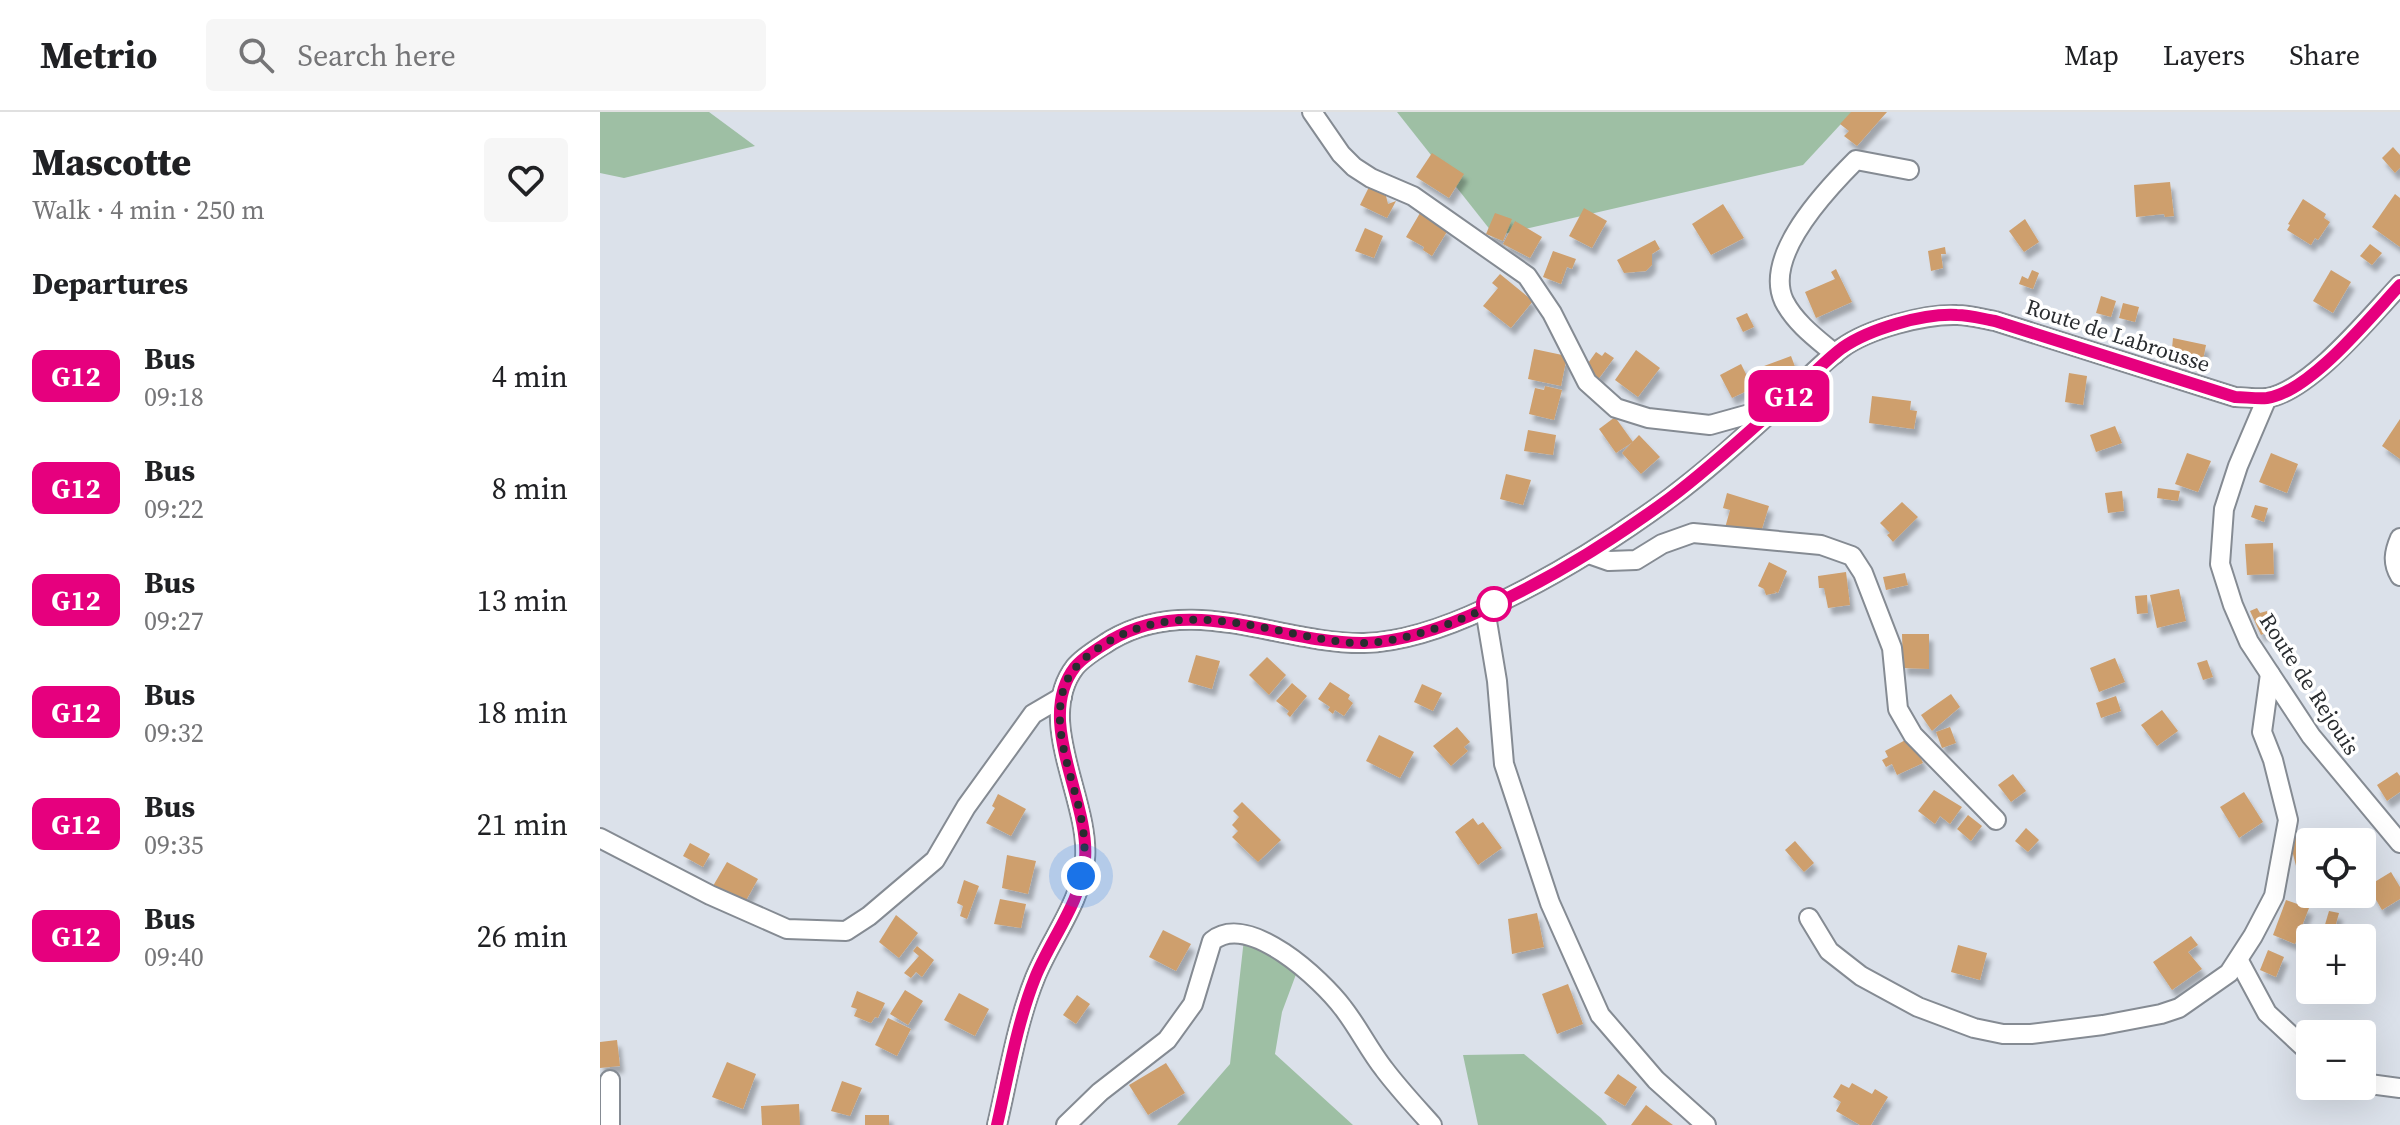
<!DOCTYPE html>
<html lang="en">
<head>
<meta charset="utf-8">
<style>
  body { margin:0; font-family:"Source Serif 4",serif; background:#f6f6f6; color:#202124; height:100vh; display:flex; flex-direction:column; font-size:30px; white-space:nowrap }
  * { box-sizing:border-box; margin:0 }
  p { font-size:26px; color:#757577 }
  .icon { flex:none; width:44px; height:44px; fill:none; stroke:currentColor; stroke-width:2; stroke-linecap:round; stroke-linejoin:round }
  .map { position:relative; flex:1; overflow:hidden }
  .sheet { display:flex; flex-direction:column; background:#fff; width:600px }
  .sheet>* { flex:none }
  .badge { padding:0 16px; border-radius:12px; font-size:28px; line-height:52px }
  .tools { position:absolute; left:1696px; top:716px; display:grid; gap:16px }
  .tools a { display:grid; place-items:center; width:80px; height:80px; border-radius:8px; background:#fff; box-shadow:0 8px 32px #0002; font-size:40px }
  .you { position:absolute; width:40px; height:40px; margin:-20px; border:6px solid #fff; border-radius:50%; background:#1a73e8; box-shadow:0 0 0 12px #1a73e833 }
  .map>.badge { position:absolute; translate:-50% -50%; box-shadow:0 0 0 4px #fff }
  h2 { padding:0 32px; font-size:30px; line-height:72px }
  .round { display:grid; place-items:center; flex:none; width:84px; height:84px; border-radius:8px; background:#f6f6f6 }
  .head { display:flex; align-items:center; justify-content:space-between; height:136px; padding:0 32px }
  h1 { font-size:38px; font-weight:800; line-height:60px }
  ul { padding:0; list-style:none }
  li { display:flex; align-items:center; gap:24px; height:112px; padding:0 32px }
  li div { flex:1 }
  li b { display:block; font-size:30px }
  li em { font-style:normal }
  li .badge { min-width:88px; font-weight:700; text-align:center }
  header { display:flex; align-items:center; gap:48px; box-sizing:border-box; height:112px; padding:0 40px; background:#fff; border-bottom:2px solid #e0e0e0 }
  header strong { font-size:38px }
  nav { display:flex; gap:44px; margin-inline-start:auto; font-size:28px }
  .search { width:560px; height:72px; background:#f6f6f6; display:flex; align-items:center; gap:20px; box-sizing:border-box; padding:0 28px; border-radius:8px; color:#757577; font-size:30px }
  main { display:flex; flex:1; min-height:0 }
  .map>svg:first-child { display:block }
  .green { fill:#9ebfa4 }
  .building { fill:#ce9f6d; filter:url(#shadow) }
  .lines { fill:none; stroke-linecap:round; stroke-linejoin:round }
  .minor-casing { stroke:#858b93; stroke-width:22 }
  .minor { stroke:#fff; stroke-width:18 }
  .line-casing { stroke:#fff; stroke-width:18 }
  .line { stroke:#e6007e; stroke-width:12 }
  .walk { stroke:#292c2f; stroke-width:8; stroke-dasharray:0 14.4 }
  .stop-dot { fill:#fff; stroke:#e6007e; stroke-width:4 }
  .labels { text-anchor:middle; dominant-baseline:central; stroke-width:7; stroke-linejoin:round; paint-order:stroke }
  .street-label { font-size:22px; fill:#292c2f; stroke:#fff }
</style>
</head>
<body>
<header>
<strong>Metrio</strong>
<div class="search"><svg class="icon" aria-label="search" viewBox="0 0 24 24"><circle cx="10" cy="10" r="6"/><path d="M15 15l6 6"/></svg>Search here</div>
<nav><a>Map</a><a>Layers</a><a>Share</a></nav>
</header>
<main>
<section class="sheet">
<div class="head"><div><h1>Mascotte</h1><p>Walk · 4 min · 250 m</p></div><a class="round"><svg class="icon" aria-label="heart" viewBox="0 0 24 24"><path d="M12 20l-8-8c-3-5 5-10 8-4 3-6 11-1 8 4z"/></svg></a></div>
<h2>Departures</h2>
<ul>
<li><span class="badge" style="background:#e6007e;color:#fff">G12</span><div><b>Bus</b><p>09:18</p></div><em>4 min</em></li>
<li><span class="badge" style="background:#e6007e;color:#fff">G12</span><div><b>Bus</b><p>09:22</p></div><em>8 min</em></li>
<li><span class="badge" style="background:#e6007e;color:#fff">G12</span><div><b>Bus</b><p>09:27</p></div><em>13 min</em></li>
<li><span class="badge" style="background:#e6007e;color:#fff">G12</span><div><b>Bus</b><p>09:32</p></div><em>18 min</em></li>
<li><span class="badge" style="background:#e6007e;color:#fff">G12</span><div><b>Bus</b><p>09:35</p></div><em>21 min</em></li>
<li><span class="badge" style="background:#e6007e;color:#fff">G12</span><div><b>Bus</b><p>09:40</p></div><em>26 min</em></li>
</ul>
</section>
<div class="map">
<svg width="1800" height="1013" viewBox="0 0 1800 1013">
  <defs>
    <filter id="shadow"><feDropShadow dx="4" dy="7" stdDeviation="2" flood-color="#0004"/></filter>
  </defs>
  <rect width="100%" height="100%" fill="#dbe1ea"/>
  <g class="green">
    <polygon points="0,0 109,0 155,34 24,66 0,61"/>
    <polygon points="797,0 1252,0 1203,53 895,124"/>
    <polygon points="644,827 698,857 682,900 675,942 753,1013 577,1013 630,952"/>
    <polygon points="924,942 1001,1006 1007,1013 878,1013 863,943"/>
  </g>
  <g class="building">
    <polygon points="1251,0 1287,0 1257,34 1244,24 1249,19 1240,12"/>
    <polygon points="1793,35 1800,43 1800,56 1795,61 1782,46"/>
    <polygon points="832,41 864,62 849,86 816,65"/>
    <polygon points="1570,70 1574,104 1565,105 1564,102 1536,105 1534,73"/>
    <polygon points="769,75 786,84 788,92 796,89 787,106 760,93"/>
    <polygon points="1795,82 1800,86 1800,135 1772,115"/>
    <polygon points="1703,87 1726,102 1724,106 1730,110 1718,128 1715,126 1711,133 1687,118 1690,113 1688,112"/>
    <polygon points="1123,92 1144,126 1111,143 1092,112"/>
    <polygon points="984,96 1007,109 992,136 969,124"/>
    <polygon points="820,101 848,118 832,144 823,138 824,135 806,125"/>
    <polygon points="895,101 912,107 903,129 886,122"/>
    <polygon points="1425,107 1439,130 1424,140 1409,119"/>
    <polygon points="915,109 942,125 930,146 903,132"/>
    <polygon points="765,116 783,124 774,146 755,139"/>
    <polygon points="1055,128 1060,137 1052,142 1052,153 1046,159 1024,161 1017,148"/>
    <polygon points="1770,132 1782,141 1772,153 1760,144"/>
    <polygon points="1345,135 1346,142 1341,142 1343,156 1331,159 1328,139"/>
    <polygon points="953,139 976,147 972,157 967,155 961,172 943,165"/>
    <polygon points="1236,157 1252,190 1216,206 1205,180 1235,167 1231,160"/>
    <polygon points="1432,158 1439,161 1433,177 1419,172 1422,164 1428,167"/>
    <polygon points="1731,158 1751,170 1733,201 1713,189"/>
    <polygon points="900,162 933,189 911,216 883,194 898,176 892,171"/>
    <polygon points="1501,184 1516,189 1511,205 1496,201"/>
    <polygon points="1523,191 1539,195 1535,210 1519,206"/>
    <polygon points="1147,201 1154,215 1143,220 1136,206"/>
    <polygon points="1573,226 1606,233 1602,253 1571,247"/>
    <polygon points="934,237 967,244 961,274 928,267"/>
    <polygon points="1036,238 1060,256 1038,285 1015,268"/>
    <polygon points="996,240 1002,244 1005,240 1014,246 997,269 989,263 992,259 986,254"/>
    <polygon points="1191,244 1197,260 1191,262 1193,269 1173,276 1164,254"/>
    <polygon points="1141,252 1153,276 1132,286 1120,263"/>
    <polygon points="1469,261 1487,264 1483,293 1465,290"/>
    <polygon points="945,274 962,278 954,308 929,302 935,276 944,278"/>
    <polygon points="1272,284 1311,289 1310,298 1317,299 1314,317 1269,311"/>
    <polygon points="1015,305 1033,330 1016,341 999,317"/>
    <polygon points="1800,307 1800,347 1782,334"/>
    <polygon points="1515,314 1522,331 1496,340 1490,323"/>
    <polygon points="928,318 956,323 953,343 924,339"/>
    <polygon points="1039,323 1060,345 1041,362 1022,341"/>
    <polygon points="1587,341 1611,349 1598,380 1575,372"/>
    <polygon points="1671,341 1698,352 1687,381 1659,370"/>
    <polygon points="906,362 931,368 923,393 900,387"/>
    <polygon points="1558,376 1580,379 1578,389 1557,386"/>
    <polygon points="1522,379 1524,399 1508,401 1505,381"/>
    <polygon points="1127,381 1169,394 1161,420 1146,416 1144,422 1125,416 1130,398 1123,396"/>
    <polygon points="1302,390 1318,405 1293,430 1287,423 1290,421 1280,411"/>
    <polygon points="1655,393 1668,396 1664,410 1651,405"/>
    <polygon points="1673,431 1674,462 1647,463 1645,432"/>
    <polygon points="1169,450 1187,459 1178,481 1174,479 1176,481 1166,483 1164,477 1158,474"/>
    <polygon points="1246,460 1250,493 1228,496 1224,476 1219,476 1218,464"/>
    <polygon points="1305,461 1308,473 1286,478 1283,465"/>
    <polygon points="1579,477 1586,509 1557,516 1550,483"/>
    <polygon points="1547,483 1548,501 1537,502 1535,484"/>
    <polygon points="1657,496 1660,501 1667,499 1674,517 1661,523 1650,499"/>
    <polygon points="1302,522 1329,522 1329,557 1303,556"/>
    <polygon points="596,543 620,549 612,577 588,570"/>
    <polygon points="667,545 686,563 669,583 649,563"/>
    <polygon points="1515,546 1525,570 1499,580 1490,556"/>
    <polygon points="1607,548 1613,565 1603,568 1597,551"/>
    <polygon points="730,570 750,583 748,587 753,591 744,604 735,598 733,602 728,598 730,595 718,587"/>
    <polygon points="692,571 707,584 690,605 687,602 689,599 676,589"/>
    <polygon points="822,572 842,581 833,599 814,590"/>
    <polygon points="1351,582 1360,595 1332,619 1321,603"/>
    <polygon points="1516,584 1521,599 1501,606 1496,591"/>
    <polygon points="1562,598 1578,619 1557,634 1541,613"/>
    <polygon points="857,615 870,630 864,635 868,639 851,654 833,634"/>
    <polygon points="1350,615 1356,631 1342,636 1336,620"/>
    <polygon points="779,623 814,640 800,666 766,649"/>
    <polygon points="1311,625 1323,651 1297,663 1292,652 1286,655 1282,648 1288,645 1285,639"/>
    <polygon points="1797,660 1800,664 1800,680 1787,689 1777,673"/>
    <polygon points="1413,662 1426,679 1411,690 1398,673"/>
    <polygon points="1334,678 1362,695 1350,712 1340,704 1335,712 1318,699"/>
    <polygon points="1644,680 1663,710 1639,726 1620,695"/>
    <polygon points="398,682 426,697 411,724 386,711 395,696 392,694"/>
    <polygon points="642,690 681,728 658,750 632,725 638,719 632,713 639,705 633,699"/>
    <polygon points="1368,703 1382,714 1371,729 1357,717"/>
    <polygon points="873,706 878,713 883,710 902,736 878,753 855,720"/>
    <polygon points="1426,716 1439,728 1428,740 1415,729"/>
    <polygon points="1721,719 1724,730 1710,730 1710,758 1698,762 1689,726"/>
    <polygon points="1195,729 1214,751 1204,760 1185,738"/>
    <polygon points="90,731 110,742 103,755 83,744"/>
    <polygon points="407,743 436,749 428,782 402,776"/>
    <polygon points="127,750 158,767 144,792 113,774"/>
    <polygon points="1791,760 1800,775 1800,787 1782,798 1768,774"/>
    <polygon points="364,768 379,774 367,807 360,804 363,794 357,791"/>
    <polygon points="400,787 426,792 421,816 394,812"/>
    <polygon points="1686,788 1709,796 1695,832 1673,823"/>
    <polygon points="1729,799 1739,801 1734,819 1724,816"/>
    <polygon points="937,801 944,835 912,842 908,807"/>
    <polygon points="296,803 318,821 299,846 279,830"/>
    <polygon points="563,818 591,832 576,859 549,845"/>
    <polygon points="1591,824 1598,833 1588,840 1602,857 1572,878 1553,850"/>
    <polygon points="1358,833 1387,841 1380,868 1351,860"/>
    <polygon points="317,834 334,848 322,865 316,860 311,866 304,861 319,844 313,839"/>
    <polygon points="1668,838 1684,845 1676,865 1660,858"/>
    <polygon points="968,872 983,912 957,922 942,882"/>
    <polygon points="305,878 323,889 308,913 290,902"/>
    <polygon points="257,879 285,891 278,906 275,905 271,911 254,904 257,897 251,895"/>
    <polygon points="359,881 389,897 375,924 344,908"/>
    <polygon points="477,883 490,892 476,912 463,903"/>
    <polygon points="288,906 311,917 297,944 275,933"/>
    <polygon points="17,928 20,954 0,956 0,930"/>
    <polygon points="127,950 156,962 143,997 112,985"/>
    <polygon points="566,951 585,981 548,1003 529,973"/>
    <polygon points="1018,962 1037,975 1025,994 1004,981"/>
    <polygon points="242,969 262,976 250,1004 231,999"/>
    <polygon points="1252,971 1272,982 1275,977 1288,985 1271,1013 1260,1013 1236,999 1241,990 1233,985 1241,972 1249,976"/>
    <polygon points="199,992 200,1013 162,1013 161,994"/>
    <polygon points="1046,993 1055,1000 1073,1013 1031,1013"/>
    <rect x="265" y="1003" width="24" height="10"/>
  </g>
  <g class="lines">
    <g class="minor-casing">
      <g id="minor">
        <polyline points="712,0 741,42 754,55 771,66 813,84 927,164 952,201 987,270 1016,296 1048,306 1110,313 1171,296"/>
        <path d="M1235,242C1217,227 1195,211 1184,189C1163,144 1226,78 1256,48L1309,58"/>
        <polyline points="1667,286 1638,354 1624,397 1620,452 1633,493 1649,530 1711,624 1800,731"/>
        <path d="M1800,426C1794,440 1792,451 1800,464"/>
        <polyline points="989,442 1009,449 1036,448 1062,432 1093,421 1221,433 1252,444 1263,461 1292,536 1298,597 1313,623 1396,708"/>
        <polyline points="885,497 897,569 904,652 950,791 1000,903 1056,968 1106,1013"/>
        <polyline points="0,726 110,783 187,817 246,819 269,804 335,748 366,695 433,602 462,585"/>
        <polyline points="1209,806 1229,839 1261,864 1318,895 1374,916 1403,922 1431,922 1503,913 1561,902 1579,896 1629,861 1653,824 1674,784 1688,708 1673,648 1662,620 1670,562"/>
        <polyline points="1639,849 1667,901 1710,941"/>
        <polyline points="1762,971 1800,976"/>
        <polyline points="10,1013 10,968"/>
        <path d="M397,1013C408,966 417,910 435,866C450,828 482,789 485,747C490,688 434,608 475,555C484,544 499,536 511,528C592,480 679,532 764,531C805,530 851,513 887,496C952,466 1013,428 1070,386C1112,355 1152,317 1191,282C1207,267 1224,249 1242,236C1268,217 1324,202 1357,203C1370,203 1383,207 1395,209L1635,285C1645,285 1657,287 1667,286C1710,279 1770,205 1800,173"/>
        <path d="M466,1013L500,980L567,928L593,892L612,829C649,799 722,868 743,896C758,915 769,938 784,957C799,977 816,995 832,1013"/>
      </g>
    </g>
    <use href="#minor" class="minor"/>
  </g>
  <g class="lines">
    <g class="line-casing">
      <path id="line" d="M397,1013C408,965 417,911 435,866C450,828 482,789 485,747C490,688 434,608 475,555C484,544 499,536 511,528C592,480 679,532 764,531C805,530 850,513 887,496C952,466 1013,428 1070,386C1114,353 1155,314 1197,277C1211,264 1226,248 1242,236C1269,217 1324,201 1357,203C1370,203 1383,207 1395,209L1635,285C1645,285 1657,287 1667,286C1710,280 1770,205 1800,173"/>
    </g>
    <use href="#line" class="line"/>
    <path class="walk" d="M481,764C498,703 447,639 463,579C469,557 487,543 506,531C566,495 630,508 695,522C719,526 742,532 767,531C806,529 859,510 894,492"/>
  </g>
  <circle class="stop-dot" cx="894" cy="492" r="16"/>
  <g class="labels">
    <g class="street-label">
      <text transform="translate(1518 223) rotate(18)">Route de Labrousse</text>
      <text transform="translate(1710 572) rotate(57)">Route de Rejouis</text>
    </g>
  </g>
</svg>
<div class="tools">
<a><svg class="icon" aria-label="locate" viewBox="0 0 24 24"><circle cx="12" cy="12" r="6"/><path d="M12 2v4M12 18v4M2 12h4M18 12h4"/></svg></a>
<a>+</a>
<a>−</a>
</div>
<div class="you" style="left:481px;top:764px"></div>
<b class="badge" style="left:1189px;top:284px;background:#e6007e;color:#fff">G12</b>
</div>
</main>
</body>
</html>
